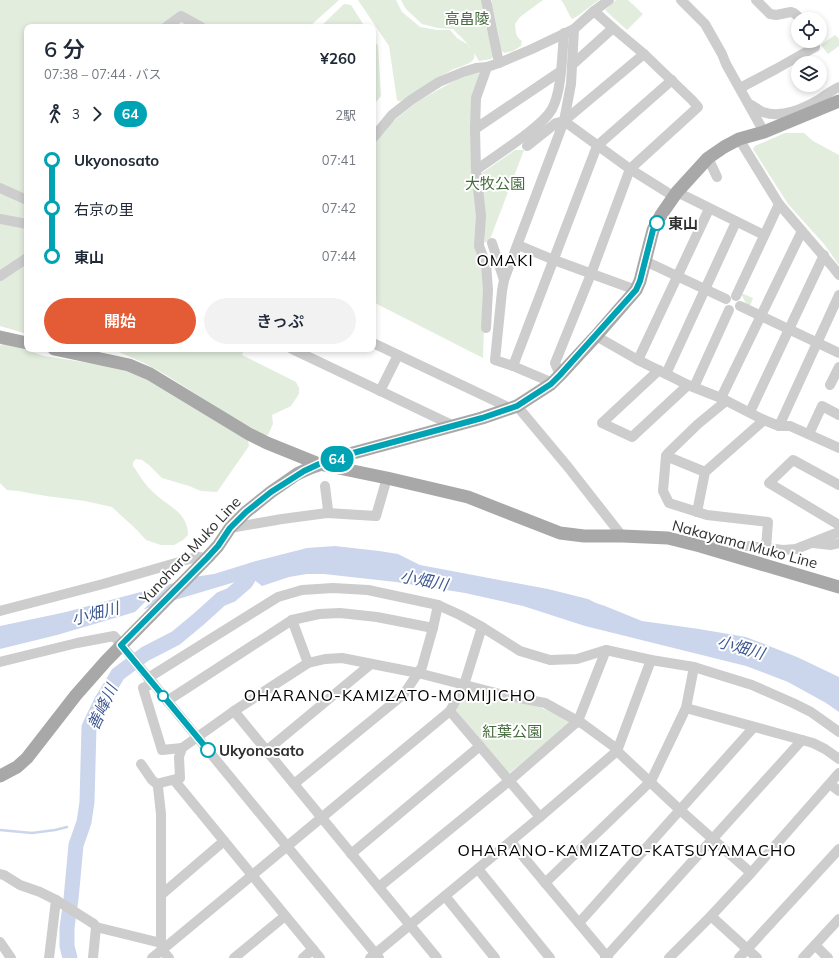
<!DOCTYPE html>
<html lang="ja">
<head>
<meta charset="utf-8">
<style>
  body { margin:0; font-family:Mulish,"Noto Sans JP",sans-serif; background:#f2f2f3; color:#1f2937; height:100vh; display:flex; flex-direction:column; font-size:15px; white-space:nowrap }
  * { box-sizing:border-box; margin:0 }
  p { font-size:13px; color:#747a83 }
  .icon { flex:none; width:22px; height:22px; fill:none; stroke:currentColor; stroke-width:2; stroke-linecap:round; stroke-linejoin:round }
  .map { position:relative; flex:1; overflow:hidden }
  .drawer { position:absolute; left:24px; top:24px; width:352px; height:328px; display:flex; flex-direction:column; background:#fff; border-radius:8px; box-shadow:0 2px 6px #0003 }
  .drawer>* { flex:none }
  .badge { padding:0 8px; border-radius:13px; font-size:14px; line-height:26px }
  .controls { position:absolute; left:791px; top:12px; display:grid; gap:8px }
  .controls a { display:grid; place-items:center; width:36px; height:36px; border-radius:50%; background:#fff; box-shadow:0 2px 6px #0003; font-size:20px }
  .map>.badge { position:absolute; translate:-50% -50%; box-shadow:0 0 0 2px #fff }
  .legs { display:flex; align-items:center; gap:6px; height:44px; padding:0 20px; font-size:13px }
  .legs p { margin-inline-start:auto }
  .head { display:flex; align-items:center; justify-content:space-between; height:68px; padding:0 20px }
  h1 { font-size:22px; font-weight:600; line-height:30px }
  .action { display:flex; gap:8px; margin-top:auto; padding:8px 20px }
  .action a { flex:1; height:46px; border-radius:24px; background:#e35c36; color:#fff; font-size:16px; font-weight:600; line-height:46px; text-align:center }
  .action a+a { background:#f2f2f3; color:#1f2937 }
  ul { padding:0 20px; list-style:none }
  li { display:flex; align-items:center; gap:14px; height:48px; font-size:15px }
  li i { display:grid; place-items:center; width:6px; height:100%; margin:0 5px; background:currentColor }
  li i::after { content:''; width:10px; height:10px; margin:-5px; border:3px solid; border-radius:50%; background:#fff }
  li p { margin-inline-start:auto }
  li:first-child i { background:linear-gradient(#0000 50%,currentColor 0) }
  li:last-child i { background:linear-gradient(currentColor 50%,#0000 0) }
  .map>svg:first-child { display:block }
  .green { fill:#e2edde }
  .water { fill:#cbd6ec }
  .pier { fill:#fff }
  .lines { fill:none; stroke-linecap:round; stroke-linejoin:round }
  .stream { stroke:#cbd6ec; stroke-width:2.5 }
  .river { stroke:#cbd6ec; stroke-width:15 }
  .minor { stroke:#cdcdcd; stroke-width:10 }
  .major { stroke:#a8a8a8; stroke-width:13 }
  .line-1-casing { stroke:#fff; stroke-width:9 }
  .line-1 { stroke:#00a3b4; stroke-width:6 }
  .stop-1-dot { fill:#fff; stroke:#00a3b4; stroke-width:2 }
  .labels { text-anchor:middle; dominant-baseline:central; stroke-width:4; stroke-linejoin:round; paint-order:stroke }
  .park-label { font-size:15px; fill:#456c3d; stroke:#fff }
  .stop-label { font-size:15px; font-weight:bold; fill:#303030; stroke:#fff; text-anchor:start }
  .street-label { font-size:15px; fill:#303030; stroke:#fff }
  .neighbourhood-label { font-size:16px; letter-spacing:1px; fill:#000; stroke:#fff }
  .water-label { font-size:16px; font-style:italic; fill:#3e5992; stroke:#fff }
</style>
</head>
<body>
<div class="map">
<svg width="839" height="958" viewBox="0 0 839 958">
  <rect width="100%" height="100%" fill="#fff"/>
  <g class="green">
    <polygon points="0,0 339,0 309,27 27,27 27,334 0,326"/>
    <path d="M358,0H396L402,12L420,27L437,30H450L457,38L467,44L471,50C467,41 459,36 453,29L438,28L422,24L406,9L401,0H482L486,27L494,55L491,59L479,61L474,53C475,57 474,59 472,61C468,65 457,67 452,70C434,80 418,90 401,101H399L397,100L389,46Z"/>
    <path d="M492,0H543L520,17L515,24C516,32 515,36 522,41L521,46L513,51L504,53L500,49L499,37L492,5Z"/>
    <path d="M561,0H599L576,17L572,19C568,14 566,6 561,0Z"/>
    <polygon points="616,0 628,0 643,14 627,30 605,10"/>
    <polygon points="344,4 351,5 365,27 320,27"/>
    <polygon points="835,35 839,39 839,46 828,54 821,45"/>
    <polygon points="373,38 378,46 381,96 373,106"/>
    <polygon points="478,72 479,74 473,176 472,177 473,179 484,266 484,327 483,358 373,302 373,146 391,123 417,102 436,91 458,79"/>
    <polygon points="785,133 804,133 813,141 839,155 839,265 824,244 788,204 753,149 755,146"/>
    <polygon points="515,150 524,150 489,242 485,242 479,178 482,173"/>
    <polygon points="741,293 753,298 750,306 746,304"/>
    <path d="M3,342L44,356L115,367L148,378L248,440L249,446L217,492L201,491L189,486L162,478L149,465L142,460L136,459L133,462V466C139,474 144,484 152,491C166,506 188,511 188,535L183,540L174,545H161L146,540L137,530L112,507L85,501L46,496L18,491L7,490L0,483V346Z"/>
    <polygon points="102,349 244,349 242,355 296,382 299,388 299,394 291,406 272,415 273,424 268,435 264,435 228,414 166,375 144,363 119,352"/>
    <polygon points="468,690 539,707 566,718 572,721 511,772 508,773 457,711 456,709 457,706"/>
  </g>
  <polygon class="water" points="335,546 379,551 398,554 420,565 548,589 588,599 596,603 605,606 642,621 699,629 746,637 797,657 839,677 839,712 826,703 788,682 746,666 585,626 523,606 465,593 396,582 324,574 307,574 289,577 262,586 253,579 235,582 125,615 57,635 0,649 0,626 66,612 200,576 214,574 256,561 307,548"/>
  <polygon class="pier" points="172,581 140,613 131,616 163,584"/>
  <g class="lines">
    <polyline class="stream" points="0,830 32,833 55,830 67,827"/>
    <polyline class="river" points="70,958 67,946 67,928 71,899 76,845 84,822 87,802 89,727 101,702 118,674 145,654 176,638 200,618 221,599 231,595 246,582 253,570"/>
    <g class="minor">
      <polyline points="486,0 499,63"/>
      <polyline points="681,0 705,24 722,54 726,64 764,132"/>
      <polyline points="756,0 770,14 776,15 791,12 794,13 801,19"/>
      <polyline points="166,27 181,16 201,27"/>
      <polyline points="572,65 613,28"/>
      <polyline points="740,88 776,69 815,47 812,41"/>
      <path d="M749,104C754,106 758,110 763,112C782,119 804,108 820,99C826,95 832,90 839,87"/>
      <polyline points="564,121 630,169 673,196"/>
      <polyline points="564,121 644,54"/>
      <polyline points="564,121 571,84 574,29"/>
      <polyline points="475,129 561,71"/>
      <polyline points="373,138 392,115 411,100 439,82 463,72 476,68 487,67 499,63 532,49 574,29 594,11 609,0"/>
      <polyline points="739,139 779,204 802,231 832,266 839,275"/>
      <polyline points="527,146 556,123 564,121 504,280 502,291 495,360 513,366 546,380 551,384"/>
      <polyline points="708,158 717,177"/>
      <path d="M476,170C492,159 508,148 524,136C534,128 546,120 552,109C562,91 562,54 564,33"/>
      <polyline points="0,188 27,200"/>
      <polyline points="677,192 764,235"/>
      <polyline points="0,219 27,224"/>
      <polyline points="492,243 504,280"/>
      <polyline points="518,245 554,260 636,290"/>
      <polyline points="645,261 726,299"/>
      <polyline points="0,276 27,258"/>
      <polyline points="736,296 779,204"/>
      <polyline points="740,306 839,353"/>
      <polyline points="486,328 488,290 486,264 479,246 481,216 476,170 475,129 476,98 487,67"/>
      <polyline points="596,336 638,360 688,385 721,398 764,420 779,426 790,426 799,430 839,448"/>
      <polyline points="373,343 510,408"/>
      <polyline points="292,349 454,426"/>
      <polyline points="638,360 709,209"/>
      <polyline points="513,366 597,146 672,80"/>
      <polyline points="659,370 602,423 632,437 688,385"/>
      <polyline points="666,374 736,222"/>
      <polyline points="560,375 555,363 591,274 630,169 698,107 692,100 644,54 613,28 594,11"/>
      <polyline points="830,385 839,367"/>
      <polyline points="694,387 729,310"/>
      <polyline points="380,391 398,355"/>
      <polyline points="721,398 802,231"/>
      <polyline points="726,401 698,424 668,453 666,456 663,491 669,503 707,515 768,522 766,548"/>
      <polyline points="517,406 568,467 622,536"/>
      <polyline points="750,412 824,255"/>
      <polyline points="779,426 839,295"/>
      <polyline points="809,434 822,406 839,415"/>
      <polyline points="666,456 705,472"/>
      <polyline points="839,485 793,460 769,483 839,525"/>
      <polyline points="325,486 328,510 327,513"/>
      <polyline points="697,512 705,472 764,420"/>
      <polyline points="230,528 282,519 327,513 376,516 387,478"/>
      <polyline points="813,543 831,545 839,543"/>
      <polyline points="700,546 712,542 783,550 796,549 839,532"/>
      <polyline points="0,611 103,584 193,558 198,557 207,558"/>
      <polyline points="292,620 308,663"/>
      <polyline points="0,662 77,643 114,636 379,958"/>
      <polyline points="148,678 278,597 302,590 333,588 368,590 438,605"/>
      <polyline points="153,683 143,688 162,750 182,748"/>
      <polyline points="167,701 292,620 319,614 340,613 377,617 433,628"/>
      <polyline points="686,708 813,743 825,749 839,759"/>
      <polyline points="234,711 437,958"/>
      <polyline points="450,711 540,817"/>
      <polyline points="266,751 371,664"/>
      <polyline points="141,764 152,780 158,785"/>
      <polyline points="174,780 320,958"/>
      <polyline points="830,784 839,791"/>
      <polyline points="511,842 608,958"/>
      <polyline points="351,854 480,746"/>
      <polyline points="478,869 550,958"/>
      <polyline points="751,873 680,810 617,751 613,746 583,724 545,703 504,695 418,673 422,667 433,628 438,605 460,615 482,627 520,651 550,660 577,659 606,650 651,660 694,667 710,672 752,685 793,703 811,712 839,732"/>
      <polyline points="0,874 4,875 20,885 40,892 56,900 94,924 96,927 161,943"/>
      <polyline points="545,883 651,781 686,708 694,667"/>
      <polyline points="379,887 509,781 578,721 606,650"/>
      <polyline points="161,895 224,841"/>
      <polyline points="445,896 495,958"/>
      <polyline points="711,916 757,958"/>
      <polyline points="579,923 754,727"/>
      <polyline points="0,942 11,958"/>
      <polyline points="815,945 828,958"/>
      <polyline points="49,958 56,900"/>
      <polyline points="93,958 96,927"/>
      <polyline points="152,958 162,950 161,943 161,814 158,787 160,783 180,778 179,757 182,748 234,711 308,663 325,659 342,658 418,673 404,694 294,784"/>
      <polyline points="169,958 162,950 450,711 464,685 482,627"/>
      <polyline points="234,958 285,916"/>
      <polyline points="303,958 313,949"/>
      <polyline points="370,958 540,817 617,751 651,660"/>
      <polyline points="605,958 802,740"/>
      <polyline points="669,958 711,916 751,873 839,773"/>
      <polyline points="739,958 839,849"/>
      <polyline points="803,958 839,919"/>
    </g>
    <g class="major">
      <polyline points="0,337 27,343"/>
      <polyline points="54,349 129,365 150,374 249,434 267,443 319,464 387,478 468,497 560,533 584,536 622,536 668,538 700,546 839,587"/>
      <polyline points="0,776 17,767 27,758 76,695 106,661 207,558 218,546 230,528 246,512 271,492 297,474 310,468 353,453 482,418 517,406 551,384 560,375 596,336 636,290 640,281 653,230 661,215 677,192 708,158 724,147 739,139 764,132 839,101"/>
    </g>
  </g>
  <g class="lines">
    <g class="line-1-casing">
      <polyline id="line-1" points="208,750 121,645 207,558 218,546 230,528 246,512 271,492 304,471 319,464 353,453 482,418 517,406 551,384 560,375 636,290 640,281 653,230 657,223"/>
    </g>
    <use href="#line-1" class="line-1"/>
  </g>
  <g class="stop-1-dot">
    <circle cx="657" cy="223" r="7"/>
    <circle cx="163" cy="696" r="5"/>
    <circle cx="208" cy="750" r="7"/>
  </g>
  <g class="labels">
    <g class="park-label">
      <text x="467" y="18">高畠陵</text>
      <text x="495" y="183">大牧公園</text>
      <text x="512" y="731">紅葉公園</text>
    </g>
    <g class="stop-label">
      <text x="668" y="223">東山</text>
      <text x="219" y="750">Ukyonosato</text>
    </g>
    <g class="street-label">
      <text transform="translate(745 544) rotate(15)">Nakayama Muko Line</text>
      <text transform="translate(190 550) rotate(-47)">Yunohara Muko Line</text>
    </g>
    <g class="neighbourhood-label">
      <text x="505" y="260">OMAKI</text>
      <text x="390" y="695">OHARANO-KAMIZATO-MOMIJICHO</text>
      <text x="627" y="850">OHARANO-KAMIZATO-KATSUYAMACHO</text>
    </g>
    <g class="water-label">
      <text transform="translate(424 580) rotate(11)">小畑川</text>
      <text transform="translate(95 613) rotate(-14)">小畑川</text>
      <text transform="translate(741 647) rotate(16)">小畑川</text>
      <text transform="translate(102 707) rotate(-65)">善峰川</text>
    </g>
  </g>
</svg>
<div class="controls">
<a><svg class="icon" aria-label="locate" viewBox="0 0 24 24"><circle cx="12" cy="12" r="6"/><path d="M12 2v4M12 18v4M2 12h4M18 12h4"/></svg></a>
<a><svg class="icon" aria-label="layers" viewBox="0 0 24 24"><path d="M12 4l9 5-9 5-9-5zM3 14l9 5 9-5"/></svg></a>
</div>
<b class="badge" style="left:337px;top:459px;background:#00a3b4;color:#fff">64</b>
<section class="drawer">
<div class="head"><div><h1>6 分</h1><p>07:38 – 07:44 · バス</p></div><b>¥260</b></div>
<div class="legs"><svg class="icon" aria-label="walk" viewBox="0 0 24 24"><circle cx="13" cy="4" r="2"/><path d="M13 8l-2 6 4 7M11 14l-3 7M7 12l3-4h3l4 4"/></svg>3<svg class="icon" aria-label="forward" viewBox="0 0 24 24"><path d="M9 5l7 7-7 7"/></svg><b class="badge" style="background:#00a3b4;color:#fff">64</b><p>2駅</p></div>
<ul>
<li><i style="color:#00a3b4"></i><b>Ukyonosato</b><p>07:41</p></li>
<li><i style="color:#00a3b4"></i><span>右京の里</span><p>07:42</p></li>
<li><i style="color:#00a3b4"></i><b>東山</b><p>07:44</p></li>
</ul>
<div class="action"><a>開始</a><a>きっぷ</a></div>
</section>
</div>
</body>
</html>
